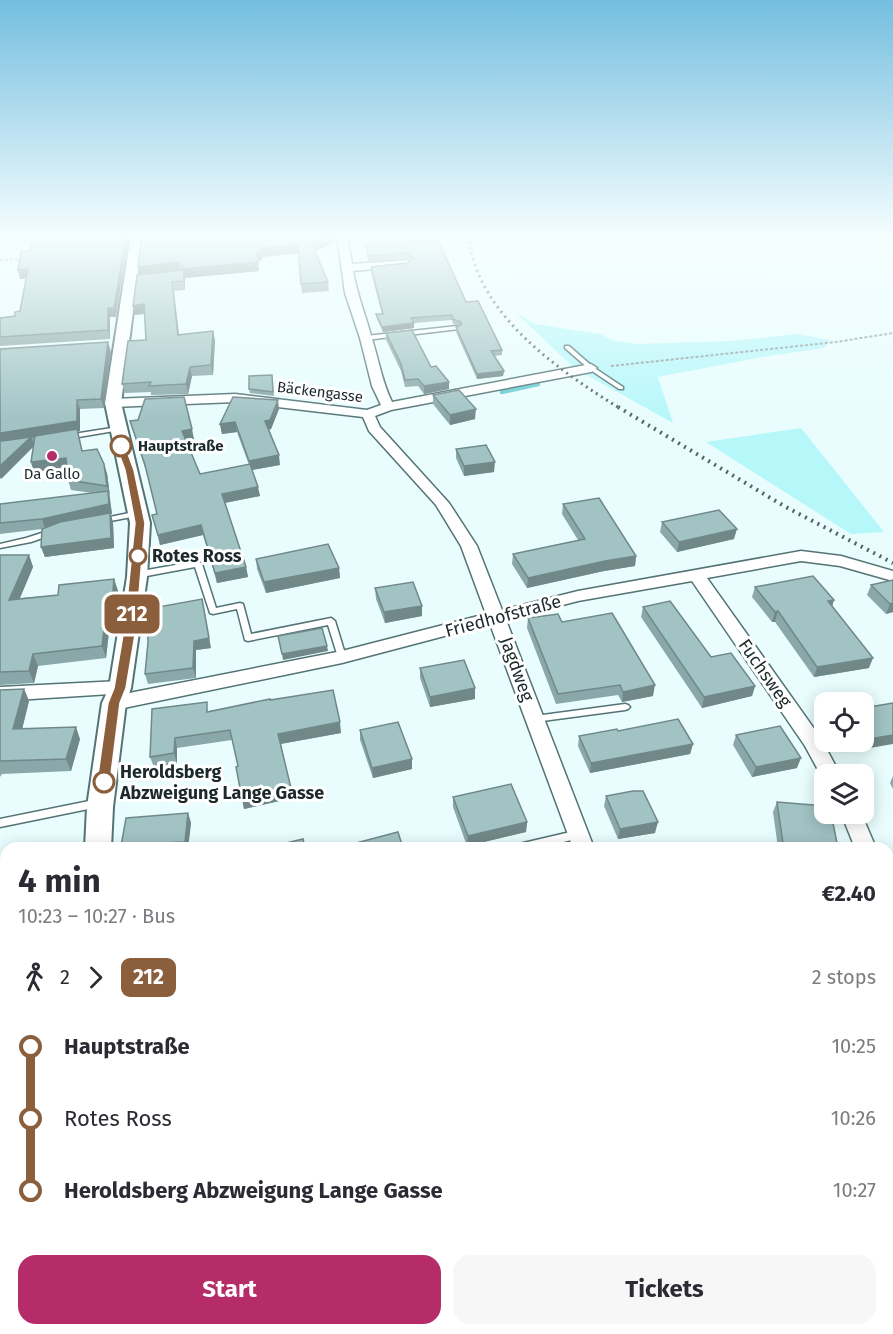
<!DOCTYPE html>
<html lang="en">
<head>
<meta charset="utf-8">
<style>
  body { margin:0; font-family:"Fira Sans",sans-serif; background:#f7f7f7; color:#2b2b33; height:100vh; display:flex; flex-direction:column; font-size:22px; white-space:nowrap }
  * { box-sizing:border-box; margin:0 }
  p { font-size:20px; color:#7c7c81 }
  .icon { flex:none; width:33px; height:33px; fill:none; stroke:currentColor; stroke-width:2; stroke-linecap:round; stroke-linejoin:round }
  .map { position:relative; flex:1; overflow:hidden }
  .side { position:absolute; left:0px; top:842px; width:894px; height:494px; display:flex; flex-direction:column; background:#fff; border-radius:18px 18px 0 0; box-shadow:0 3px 15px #0003 }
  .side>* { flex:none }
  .badge { padding:0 12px; border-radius:9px; font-size:21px; line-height:39px }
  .controls { position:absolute; left:814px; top:692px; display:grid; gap:12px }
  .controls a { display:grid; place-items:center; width:60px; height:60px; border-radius:12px; background:#fff; box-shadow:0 3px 15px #0003; font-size:30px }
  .map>.badge { position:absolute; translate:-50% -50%; box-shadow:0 0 0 3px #fff }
  .legs { display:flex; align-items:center; gap:9px; height:66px; padding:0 18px; font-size:20px }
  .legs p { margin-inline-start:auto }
  .overview { display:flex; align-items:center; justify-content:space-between; height:102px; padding:0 18px }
  h1 { font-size:33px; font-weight:700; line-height:45px }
  .action { display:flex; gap:12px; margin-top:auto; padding:12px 18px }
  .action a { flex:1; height:69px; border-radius:18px; background:#b62c69; color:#fff; font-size:24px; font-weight:700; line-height:69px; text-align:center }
  .action a+a { background:#f7f7f7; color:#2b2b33 }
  ul { padding:0 18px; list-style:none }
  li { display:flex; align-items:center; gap:21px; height:72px; font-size:22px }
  li i { display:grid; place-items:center; width:9px; height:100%; margin:0 8px; background:currentColor }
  li i::after { content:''; width:15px; height:15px; margin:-8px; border:4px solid; border-radius:50%; background:#fff }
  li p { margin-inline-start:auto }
  li:first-child i { background:linear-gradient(#0000 50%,currentColor 0) }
  li:last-child i { background:linear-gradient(currentColor 50%,#0000 0) }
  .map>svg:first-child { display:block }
  .green { fill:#b6f7fa }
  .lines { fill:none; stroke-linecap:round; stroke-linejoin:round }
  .stream { stroke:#66ccd2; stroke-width:4.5 }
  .service-casing { stroke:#547375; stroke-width:3 }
  .minor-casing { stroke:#547375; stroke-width:3 }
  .tertiary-casing { stroke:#547375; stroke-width:4 }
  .secondary-casing { stroke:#547375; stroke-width:2 }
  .path { stroke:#8d9d9e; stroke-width:2; stroke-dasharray:3 2; stroke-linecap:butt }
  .service { fill:#fff; fill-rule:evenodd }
  .minor { fill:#fff; fill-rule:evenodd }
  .tertiary { fill:#fff; fill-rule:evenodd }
  .secondary { fill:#fff; fill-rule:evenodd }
  .rail-far1 { stroke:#526162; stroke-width:3; stroke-dasharray:2 4; stroke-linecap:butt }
  .rail { stroke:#526162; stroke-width:4; stroke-dasharray:2 5; stroke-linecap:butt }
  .wall { fill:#8aa8a9 }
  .shaded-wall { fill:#718889 }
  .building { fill:#a1c3c4; stroke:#718889; stroke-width:1.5 }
  .line-1 { fill:#8b5e3c; stroke:#fff; stroke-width:1.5 }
  .stop-1-dot { fill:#fff; stroke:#8b5e3c; stroke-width:3 }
  .poi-dot { fill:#b62c69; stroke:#fff; stroke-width:2 }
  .labels { text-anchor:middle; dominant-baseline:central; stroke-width:6; stroke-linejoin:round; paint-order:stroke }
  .far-street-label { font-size:15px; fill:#1d2a2b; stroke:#fff }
  .far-stop-label { font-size:15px; font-weight:bold; fill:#1d2a2b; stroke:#fff; text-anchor:start }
  .far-poi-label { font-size:15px; fill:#1d2a2b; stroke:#fff }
  .stop-label { font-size:18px; font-weight:bold; fill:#1d2a2b; stroke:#fff; text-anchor:start }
  .street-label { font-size:18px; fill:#1d2a2b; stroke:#fff }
</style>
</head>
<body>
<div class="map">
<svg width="893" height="1334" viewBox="0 0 893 1334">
  <rect width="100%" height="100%" fill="#e9fdfe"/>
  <g class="green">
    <polygon points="515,312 535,324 600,334 615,341 637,344 733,341 797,334 830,340 824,348 763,357 658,377 673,423 574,368"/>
    <polygon points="801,428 884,532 851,534 706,442"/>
  </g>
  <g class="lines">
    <polyline class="stream" points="502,392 538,384"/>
    <g class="service-casing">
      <g id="service">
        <polygon points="457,326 459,327 459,329 366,340 363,338 366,336"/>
        <polygon points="565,346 569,346 593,367 623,387 623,389 619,389 589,369 565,348"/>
        <polygon points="118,427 121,429 120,430 67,439 64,437 67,435"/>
        <polygon points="139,511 142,511 142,515 100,523 96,521 100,519"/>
        <polygon points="51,530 55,532 54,534 31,542 0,548 0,544 26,538"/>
        <polygon points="198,561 202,564 216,608 240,603 243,604 251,634 331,618 335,621 346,657 345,659 339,659 338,657 328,625 248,641 245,640 237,609 213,614 210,613 195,567 136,578 132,575 136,572"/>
        <polygon points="625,704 628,705 630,707 628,709 625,710 535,722 532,721 530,719 532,717 535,716"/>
        <polygon points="99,799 103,800 104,803 103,806 0,827 0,819"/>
        <polygon points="579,830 583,831 584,834 583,837 579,838 540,848 514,848 515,845 519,844"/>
      </g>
    </g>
    <g class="minor-casing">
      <g id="minor">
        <path d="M337,235H347L352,264L407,260L412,263L407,266L353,271C357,295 366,316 372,339C379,361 382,382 392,402L591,364L597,368L591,372L391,410L375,416L380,427L449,503L477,546L502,610L578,591L801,551L841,556L893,571V581L840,566L801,561L707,578L820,737L840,774H825V780L823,779L805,746L692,581L578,601L506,620L594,848H573L490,624L342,663L114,710L107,708L105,703L107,698L114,696L342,651L486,614L461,546L436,505L369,431L363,417L235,402L113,407L106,403L113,399L235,394L367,410L381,405L372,386L360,338L345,293Z"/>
        <polygon points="120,681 127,683 129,688 127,693 0,701 0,687"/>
        <polygon points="841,813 861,813 876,848 855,848"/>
        <polygon points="888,912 893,914 893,975 888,977"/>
      </g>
    </g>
    <g class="tertiary-casing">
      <polygon id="tertiary" points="131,235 143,235 121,403 150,523 147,577 131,688 126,703 113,807 111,848 85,848 87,807 102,703 109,688 127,577 130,523 105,403"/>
    </g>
    <g class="secondary-casing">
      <g id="secondary">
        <rect x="888" y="1155" width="5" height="38"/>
        <polygon points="80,1329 122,1329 121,1334 79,1334"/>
      </g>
    </g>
    <g class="path">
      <polyline points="0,260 25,259"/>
      <polyline points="611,366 836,342 893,333"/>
    </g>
    <use href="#service" class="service"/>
    <use href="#minor" class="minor"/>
    <use href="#tertiary" class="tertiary"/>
    <use href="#secondary" class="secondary"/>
    <path class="rail-far1" d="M468,235C477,315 558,370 621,409"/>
    <polyline class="rail" points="618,407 784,506 893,563"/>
  </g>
  <g class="wall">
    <polygon points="156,235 335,235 336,242 315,251 328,282 329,291 302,293 298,253 262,257 262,260 258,261 259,271 185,278 185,290 174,291 179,334 215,340 213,375 192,376 188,394 151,395 151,392 125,393 122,384 146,340 144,314 135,315 133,306 140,275"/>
    <polygon points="438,240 466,302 502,350 502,355 494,356 504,371 503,376 477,379 456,332 456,327 459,326 453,324 452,320 414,323 414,328 383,332 377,319 376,314 382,314 371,272 371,267 407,263 411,260 407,258 368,261 365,243"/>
    <polygon points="18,270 116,317 110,317 110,339 0,346 0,318 15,316 20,311 27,278 20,279"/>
    <polygon points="386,333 431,367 449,389 424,394 418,386 405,387 401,371 386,340"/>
    <polygon points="0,349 111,352 104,408 80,409 80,431 78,431 82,451 107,473 112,514 111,514 113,523 114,548 45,557 41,547 42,529 0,534 0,504 92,493 71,490 68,480 67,468 34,472 31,462 33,447 1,479 0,478"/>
    <polygon points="272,375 274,396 250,393 249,389"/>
    <polygon points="433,395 475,419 450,425 433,404"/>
    <polygon points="279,409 271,429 269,430 280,465 252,470 260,496 225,503 246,567 248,577 217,583 203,535 160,545 152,515 157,514 147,474 130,421 194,439 186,440 200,474 249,465 237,432 222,434 220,424"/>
    <polygon points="456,449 494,472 464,476 456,458"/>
    <polygon points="563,504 636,556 635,566 604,571 527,588 512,564 513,554 578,540 562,514"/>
    <polygon points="662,522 734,539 677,552 660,532"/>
    <polygon points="0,555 29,555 33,567 20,598 58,595 114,579 118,591 116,614 111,614 106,658 38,666 34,683 0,685"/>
    <polygon points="256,559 339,568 340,578 266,593 257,569"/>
    <polygon points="893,580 893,612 886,614 867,595 871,585"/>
    <polygon points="755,587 834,600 832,606 869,668 814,677 775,622 772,622 752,597"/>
    <polygon points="375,588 422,606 422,616 385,623 376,599"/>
    <polygon points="643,607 711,657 755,686 752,696 702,708 641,617"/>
    <polygon points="528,618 562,622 653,696 622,702 618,695 556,704 527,628"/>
    <polygon points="148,642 211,648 196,650 196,678 148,684 145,674"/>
    <polygon points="420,668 475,688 475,699 430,707 420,678"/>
    <polygon points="24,689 29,701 22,729 80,739 71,771 2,774 0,777 0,690"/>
    <polygon points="270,700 341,733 281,744 293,798 244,809 238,766 232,740 177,748 177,764 154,767 150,757 209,711"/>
    <polygon points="893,703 864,749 858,741 864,741 864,708"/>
    <polygon points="360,730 412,769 373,778 360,740"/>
    <polygon points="618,731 693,744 690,754 590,773 578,746 579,736"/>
    <polygon points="736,735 797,768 752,777 733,745"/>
    <polygon points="893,776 893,789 890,783"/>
    <polygon points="606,796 655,833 618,839 604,806"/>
    <polygon points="453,797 527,822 526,832 467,846 453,807"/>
    <polygon points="777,802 838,848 778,848 773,812"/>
    <polygon points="188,813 191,823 188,848 122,848 121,846"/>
    <polygon points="888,1051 893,1051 893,1142 888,1141"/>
    <rect x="557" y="1329" width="138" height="5"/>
    <polygon points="835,1329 873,1329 872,1334 842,1334"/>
  </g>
  <g class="shaded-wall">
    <polygon points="126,235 129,235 116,317 110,317 110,339 108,330 108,308"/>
    <polygon points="332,235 335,235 336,242 313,252 312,244"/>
    <polygon points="298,245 299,253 262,257 262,260 258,261 259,271 185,278 185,290 184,281 183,269 257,252 260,248"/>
    <polygon points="179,262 181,271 140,276 138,267"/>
    <polygon points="28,269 31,278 20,279 18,270"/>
    <polygon points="144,304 146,313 135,315 133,306"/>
    <polygon points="414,323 414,328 383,332 382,327"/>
    <polygon points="213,331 215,340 213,375 211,365"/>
    <polygon points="108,342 111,352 104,408 101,399"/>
    <polygon points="190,367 192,376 188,394 186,384"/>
    <polygon points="504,371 503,376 477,379 477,374"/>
    <polygon points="449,382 449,389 424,394 424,386"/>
    <polygon points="77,400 80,409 80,431 78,431 84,460 78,431 32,438 34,446 1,479 0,476 0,434"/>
    <polygon points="278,400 279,409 271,429 266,430 265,421"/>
    <polygon points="476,409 475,419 450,425 450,415"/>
    <polygon points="235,422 237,432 222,434 220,424"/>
    <polygon points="192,429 194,439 184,440 182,431"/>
    <polygon points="279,455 280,465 251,470 249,461"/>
    <polygon points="66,458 69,467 34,472 31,462"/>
    <polygon points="495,462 494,472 464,476 464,466"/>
    <polygon points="104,464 107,473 110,496 107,486"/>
    <polygon points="258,487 260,496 224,503 222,494"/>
    <polygon points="108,491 110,501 112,514 111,514 113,523 114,548 45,557 41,547 45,529 42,519"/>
    <polygon points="201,525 203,535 160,545 158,535"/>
    <polygon points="737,529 734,539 677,552 679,542"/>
    <polygon points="29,555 33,567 14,612 9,600"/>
    <polygon points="636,556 635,566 604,571 527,588 528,578 605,561"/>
    <polygon points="246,567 248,577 217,583 215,573"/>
    <polygon points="339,568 340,578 266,593 264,582"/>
    <polygon points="114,579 118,591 116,614 112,601"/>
    <polygon points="834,600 831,610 828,601"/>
    <polygon points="107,602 111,614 106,658 102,646"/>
    <polygon points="893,603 893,612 886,614 890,604"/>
    <polygon points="422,606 422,616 385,623 384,612"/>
    <polygon points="204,608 211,648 196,650 196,678 193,668 194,641"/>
    <polygon points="778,611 775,622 772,622 775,612"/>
    <polygon points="327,646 328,651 283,660 282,654"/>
    <polygon points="33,654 38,666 34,683 29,671"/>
    <polygon points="873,658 869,668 814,677 817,667"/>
    <polygon points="655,685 653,696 622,702 623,692"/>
    <polygon points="755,686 752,696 702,708 704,697"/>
    <polygon points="475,688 475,699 430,707 430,697"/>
    <polygon points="24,689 29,701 19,742 13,729"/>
    <polygon points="340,722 341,733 280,744 278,734"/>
    <polygon points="76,727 80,739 71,771 66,759"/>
    <polygon points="893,735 893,744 864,749 869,739"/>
    <polygon points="175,738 177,748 177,764 174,753"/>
    <polygon points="693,744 690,754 590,773 591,763"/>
    <polygon points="801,758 797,768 752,777 756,767"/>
    <polygon points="412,759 412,769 373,778 372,768"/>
    <polygon points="291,788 293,798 244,809 242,799"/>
    <polygon points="188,813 191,823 188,848 187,848 185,842"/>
    <polygon points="527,822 526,832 467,846 468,836"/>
    <polygon points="658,822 655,833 618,839 620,829"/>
    <polygon points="6,989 6,998 0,1000 0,990"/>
  </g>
  <g class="building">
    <polygon points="34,235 126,235 114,308 108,308 108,330 0,337 0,318 15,316 15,312 20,311 28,269 18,270 21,252 30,251"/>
    <polygon points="156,235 332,235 312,244 328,282 301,284 298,245 260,248 261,252 257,252 258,262 183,269 184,281 172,282 178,335 213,331 211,365 190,367 186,384 149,386 151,382 122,384 128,341 146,340 144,304 133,306 137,275 182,270 184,267 179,262 138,267 142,236"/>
    <polygon points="438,240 466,302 478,301 502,350 491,351 504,371 477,374 456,327 461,325 461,322 453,319 452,315 411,318 414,323 382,327 376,314 383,314 371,267 407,263 414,258 407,253 368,256 365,243"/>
    <polygon points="412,330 431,367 436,366 449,382 424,386 418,379 405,380 401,364 386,333"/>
    <polygon points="108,342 101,399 77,400 77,421 1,433 0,434 0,349"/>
    <polygon points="272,375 273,392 249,389 249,376"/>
    <polygon points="459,390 476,409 450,415 433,395"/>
    <polygon points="184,397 192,429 182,431 200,474 250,464 258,487 222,494 246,567 215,573 201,525 158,535 152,515 157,514 145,465 130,421 138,420 145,399"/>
    <polygon points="233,397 278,400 270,420 265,421 279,455 249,461 235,422 220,424"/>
    <polygon points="77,429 82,451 97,449 104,464 107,486 68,480 66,458 31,462 35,436"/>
    <polygon points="31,437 0,466 0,440 2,441"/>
    <polygon points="486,445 495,462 464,466 456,449"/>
    <polygon points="108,491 109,504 42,519 0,523 0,504"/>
    <polygon points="599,498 636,556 605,561 528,578 513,554 585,539 563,504"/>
    <polygon points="719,510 737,529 679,542 662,522"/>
    <polygon points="110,513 111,538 41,547 42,529 60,522"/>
    <polygon points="328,544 339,568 264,582 256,559"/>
    <polygon points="0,555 29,555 9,600 58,595 59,585 114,579 112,601 107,602 102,646 33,654 29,671 0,672"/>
    <polygon points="813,576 834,600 828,601 873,658 817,667 778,611 775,612 755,587"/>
    <polygon points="893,580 893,603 890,604 871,585"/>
    <polygon points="413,582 422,606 384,612 375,588"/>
    <polygon points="202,599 209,638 194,641 193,668 145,674 148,642 147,609"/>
    <polygon points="670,601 711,657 731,653 755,686 704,697 643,607"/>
    <polygon points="612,613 655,685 623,692 620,685 558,694 528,618 558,614 562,622"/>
    <polygon points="322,628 327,646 282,654 278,636"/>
    <polygon points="464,660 475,688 430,697 420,668"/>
    <polygon points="24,689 13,729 76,727 66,759 0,761 0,690"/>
    <polygon points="333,690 340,722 278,734 291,788 242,799 236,767 238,766 230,730 175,738 174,753 150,757 152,709 207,702 207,712 270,699 270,700"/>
    <polygon points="893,703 893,735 869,739 864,733 864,708"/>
    <polygon points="678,719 693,744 591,763 579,736 617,729 618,731"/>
    <polygon points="398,722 412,759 372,768 360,730"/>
    <polygon points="780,726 801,758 756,767 736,735"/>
    <polygon points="511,784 527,822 468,836 453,797"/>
    <polygon points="633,791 643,791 658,822 620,829 606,796"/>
    <polygon points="777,802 825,806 825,813 831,813 838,848 783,843"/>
    <polygon points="188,813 185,842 164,843 165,848 127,848 127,846 121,846 126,818"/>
    <polygon points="398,832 403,848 352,848 352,844"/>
    <polygon points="303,839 305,848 271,848 270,847"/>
    <polygon points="6,894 6,989 0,990 0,895"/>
    <polygon points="888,1051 893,1051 893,1133 888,1132"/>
    <polygon points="888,1268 892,1271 888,1284"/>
    <polygon points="168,1329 238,1329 238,1334 169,1334"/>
    <rect x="560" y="1329" width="135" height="5"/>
    <polygon points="851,1329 873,1329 872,1334 858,1334"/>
  </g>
  <linearGradient id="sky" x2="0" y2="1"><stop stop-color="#74bedf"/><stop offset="0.56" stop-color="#f5feff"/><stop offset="1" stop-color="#f5feff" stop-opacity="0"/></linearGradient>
  <rect width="893" height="422" fill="url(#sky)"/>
  <polygon class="line-1" points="121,443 125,446 134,470 145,523 136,629 126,688 120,703 110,782 104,787 97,782 108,703 114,688 124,629 135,523 125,470 116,446"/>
  <g class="stop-1-dot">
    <circle cx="121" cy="446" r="10"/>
    <circle cx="138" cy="556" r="8"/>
    <circle cx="104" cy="782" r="10"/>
  </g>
  <circle class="poi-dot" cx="52" cy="456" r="6"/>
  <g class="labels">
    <g class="far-street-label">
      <text transform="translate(320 392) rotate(7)">Bäckengasse</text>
    </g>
    <g class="far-stop-label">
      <text x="138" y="446">Hauptstraße</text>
    </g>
    <g class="far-poi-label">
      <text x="52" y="474">Da Gallo</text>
    </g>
    <g class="stop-label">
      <text x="152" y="556">Rotes Ross</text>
      <text x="120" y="772">Heroldsberg<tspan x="120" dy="21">Abzweigung Lange Gasse</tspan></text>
    </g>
    <g class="street-label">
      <text transform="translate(503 616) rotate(-15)">Friedhofstraße</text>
      <text transform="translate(517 669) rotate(70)">Jagdweg</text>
      <text transform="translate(765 673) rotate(55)">Fuchsweg</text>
    </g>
  </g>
</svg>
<div class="controls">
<a><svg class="icon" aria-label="locate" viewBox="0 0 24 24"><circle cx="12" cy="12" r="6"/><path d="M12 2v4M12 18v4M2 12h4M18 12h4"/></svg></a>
<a><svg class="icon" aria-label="layers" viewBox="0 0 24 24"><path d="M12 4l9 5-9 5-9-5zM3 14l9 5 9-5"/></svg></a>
</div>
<b class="badge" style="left:132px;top:614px;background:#8b5e3c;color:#fff">212</b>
<section class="side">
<div class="overview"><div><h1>4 min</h1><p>10:23 – 10:27 · Bus</p></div><b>€2.40</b></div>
<div class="legs"><svg class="icon" aria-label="walk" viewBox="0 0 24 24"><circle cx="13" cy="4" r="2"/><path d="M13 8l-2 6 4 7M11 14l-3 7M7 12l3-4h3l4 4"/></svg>2<svg class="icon" aria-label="forward" viewBox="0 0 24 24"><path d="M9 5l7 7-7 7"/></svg><b class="badge" style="background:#8b5e3c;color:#fff">212</b><p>2 stops</p></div>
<ul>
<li><i style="color:#8b5e3c"></i><b>Hauptstraße</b><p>10:25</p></li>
<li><i style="color:#8b5e3c"></i><span>Rotes Ross</span><p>10:26</p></li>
<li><i style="color:#8b5e3c"></i><b>Heroldsberg Abzweigung Lange Gasse</b><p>10:27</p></li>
</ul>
<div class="action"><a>Start</a><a>Tickets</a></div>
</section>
</div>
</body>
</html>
